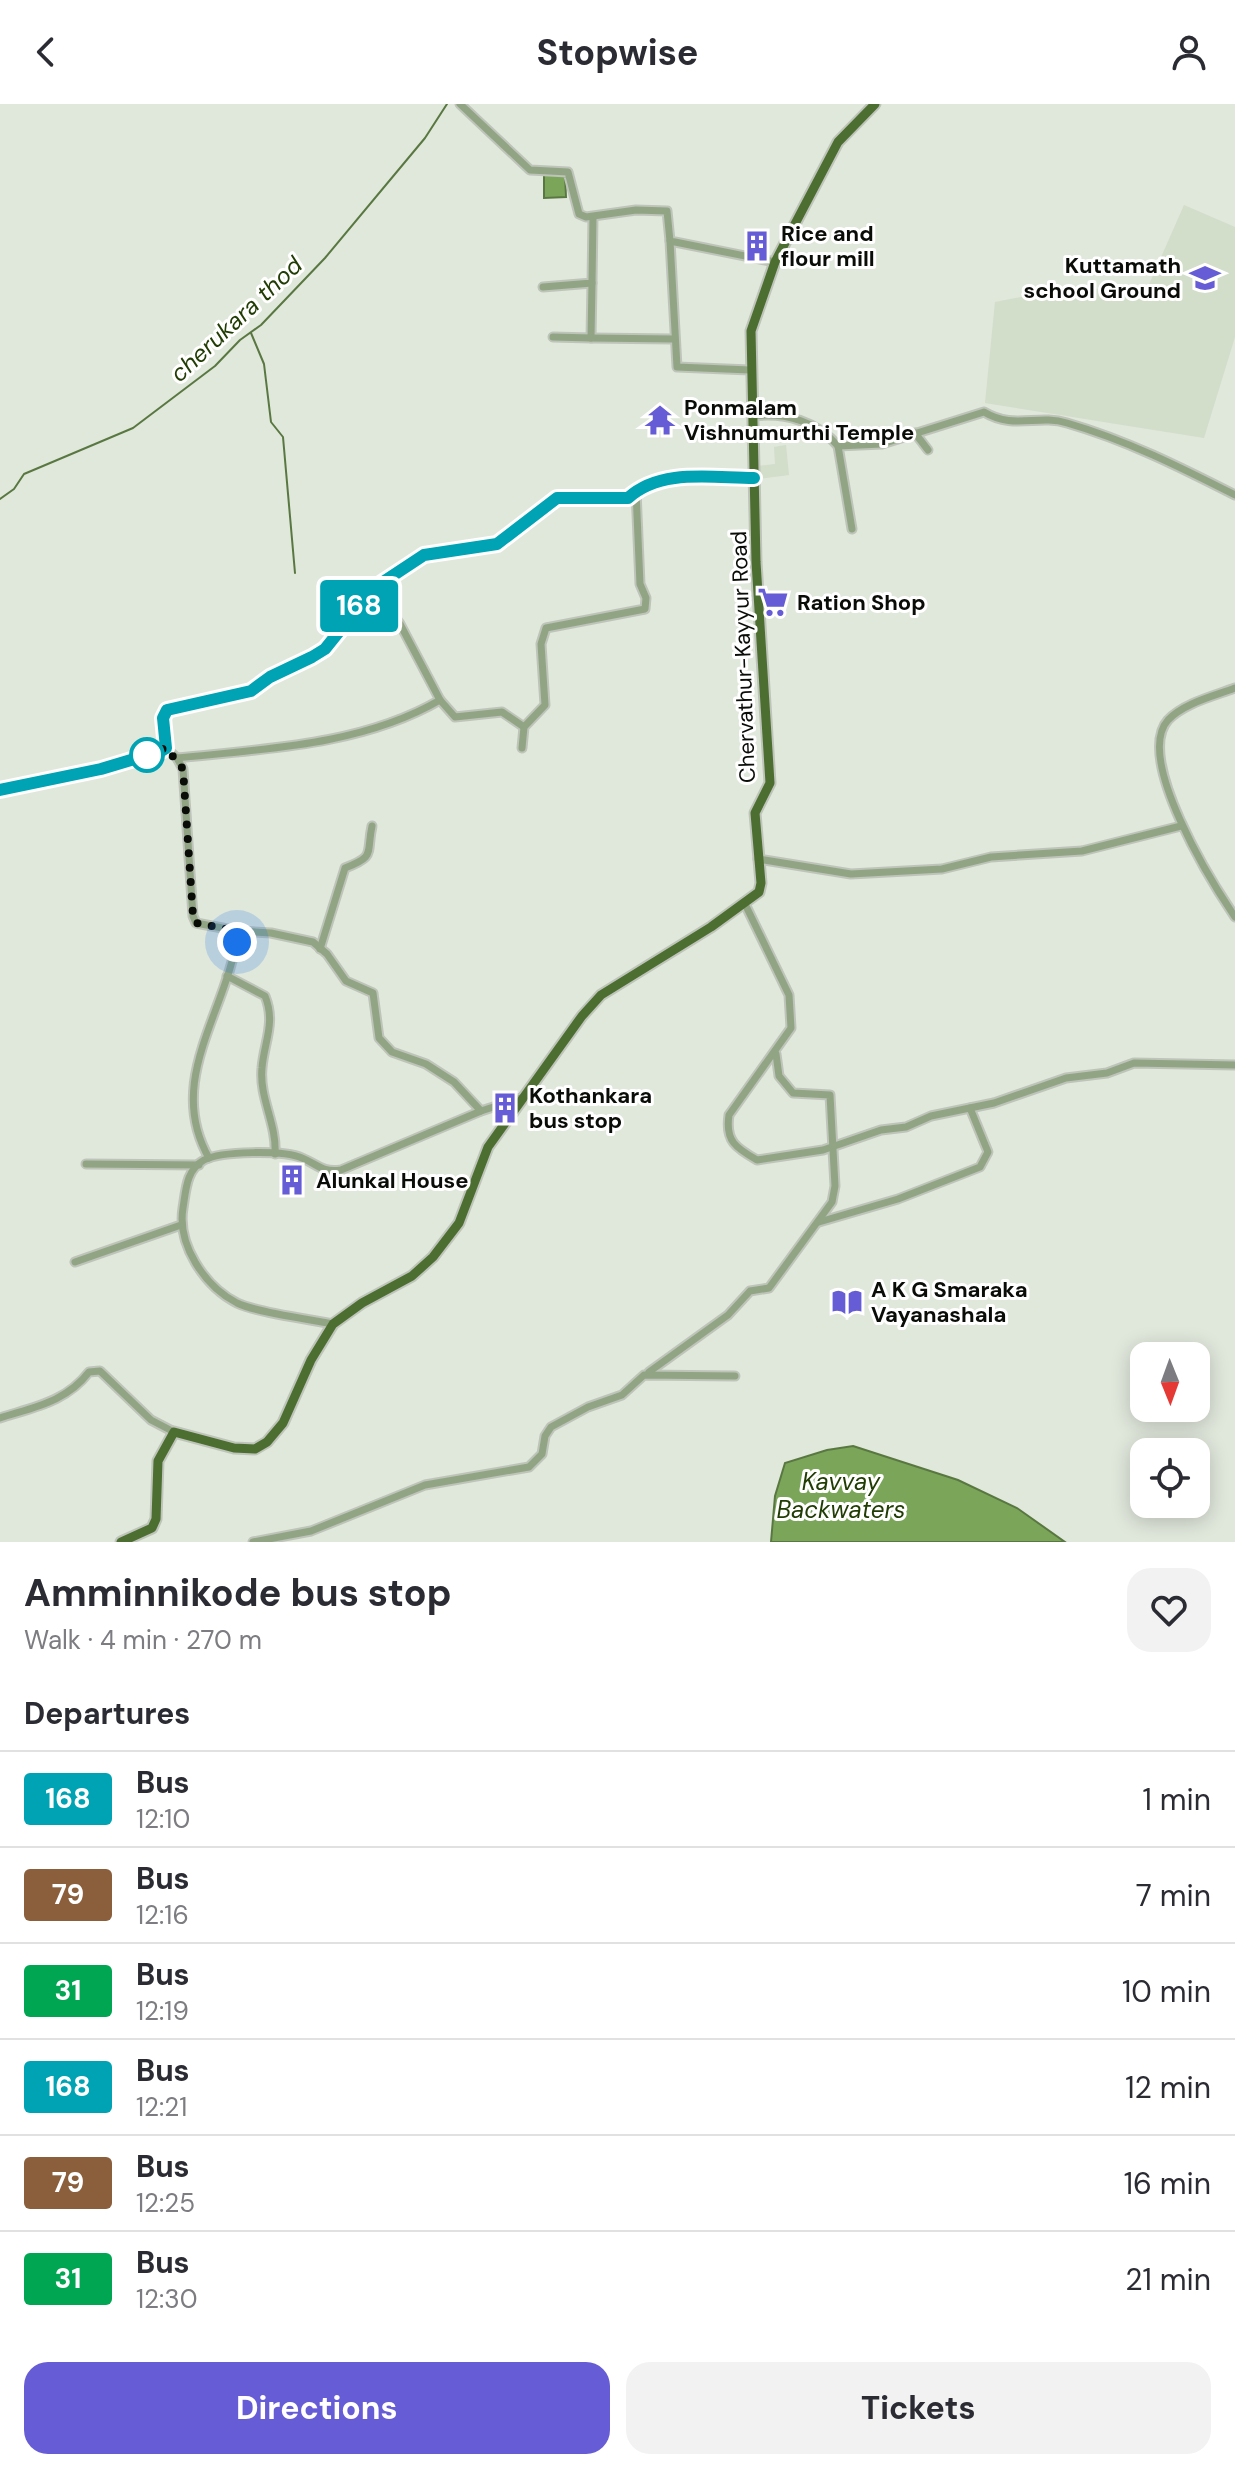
<!DOCTYPE html>
<html lang="en">
<head>
<meta charset="utf-8">
<style>
  body { margin:0; font-family:"DM Sans",sans-serif; background:#f2f2f3; color:#2b2b33; height:100vh; display:flex; flex-direction:column; font-size:30px; white-space:nowrap }
  * { box-sizing:border-box; margin:0 }
  p { font-size:26px; color:#7c7c81 }
  .icon { flex:none; width:44px; height:44px; fill:none; stroke:currentColor; stroke-width:2; stroke-linecap:round; stroke-linejoin:round }
  .map { position:relative; height:1438px; overflow:hidden }
  .side { display:flex; flex-direction:column; background:#fff; flex:1 }
  .side>* { flex:none }
  .badge { padding:0 16px; border-radius:6px; font-size:28px; line-height:52px }
  .needle { width:52px; rotate:179deg }
  .tools { position:absolute; left:1130px; top:1238px; display:grid; gap:16px }
  .tools a { display:grid; place-items:center; width:80px; height:80px; border-radius:16px; background:#fff; box-shadow:0 4px 20px #0003; font-size:40px }
  .you { position:absolute; width:40px; height:40px; margin:-20px; border:6px solid #fff; border-radius:50%; background:#1a73e8; box-shadow:0 0 0 12px #1a73e833 }
  .map>.badge { position:absolute; translate:-50% -50%; box-shadow:0 0 0 4px #fff }
  h2 { padding:0 24px; font-size:30px; line-height:72px }
  .round { display:grid; place-items:center; flex:none; width:84px; height:84px; border-radius:24px; background:#f2f2f3 }
  .head { display:flex; align-items:center; justify-content:space-between; height:136px; padding:0 24px }
  h1 { font-size:38px; font-weight:700; line-height:60px }
  .button { display:flex; gap:16px; margin-top:auto; padding:16px 24px }
  .button a { flex:1; height:92px; border-radius:24px; background:#665cd5; color:#fff; font-size:32px; font-weight:700; line-height:92px; text-align:center }
  .button a+a { background:#f2f2f3; color:#2b2b33 }
  ul { padding:0; list-style:none }
  li { display:flex; align-items:center; gap:24px; height:96px; padding:0 24px; border-top:2px solid #e1e1e2 }
  li div { flex:1 }
  li b { display:block; font-size:30px }
  li em { font-style:normal }
  li .badge { min-width:88px; font-weight:700; text-align:center }
  header { display:flex; justify-content:space-between; align-items:center; height:104px; padding:0 24px; background:#fff; font-size:36px; font-weight:700 }
  .map>svg:first-child { display:block }
  .built { fill:#d2ddca }
  .water { fill:#7ba65a; stroke:#597841; stroke-width:2 }
  .lines { fill:none; stroke-linecap:round; stroke-linejoin:round }
  .stream { stroke:#597841; stroke-width:2 }
  .minor-casing { stroke:#bec4b9; stroke-width:11 }
  .major-casing { stroke:#bec4b9; stroke-width:13 }
  .minor { stroke:#91a584; stroke-width:7 }
  .major { stroke:#4c6e30; stroke-width:9 }
  .line-casing { stroke:#fff; stroke-width:18 }
  .line { stroke:#00a3b4; stroke-width:12 }
  .walk { stroke:#0a0c08; stroke-width:8; stroke-dasharray:0 14.4 }
  .stop-dot { fill:#fff; stroke:#00a3b4; stroke-width:4 }
  .labels { text-anchor:middle; dominant-baseline:central; stroke-width:6; stroke-linejoin:round; paint-order:stroke }
  .poi-label { font-size:22px; font-weight:bold; fill:#0a0c08; stroke:#fff; text-anchor:start }
  .street-label { font-size:22px; fill:#0a0c08; stroke:#fff }
  .water-label { font-size:24px; font-style:italic; fill:#223d04; stroke:#fff }
</style>
</head>
<body>
<header><svg class="icon" aria-label="back" viewBox="0 0 24 24"><path d="M15 5l-7 7 7 7"/></svg>Stopwise<svg class="icon" aria-label="person" viewBox="0 0 24 24"><circle cx="12" cy="8" r="4"/><path d="M4 21q1-7 8-7t8 7"/></svg></header>
<div class="map">
<svg width="1235" height="1438" viewBox="0 0 1235 1438">
  <rect width="100%" height="100%" fill="#e0e7db"/>
  <g class="built">
    <polygon points="1184,101 1235,123 1235,233 1204,334 985,299 995,198 1079,182 1144,192"/>
    <polygon points="786,341 789,371 759,375 758,362 775,360 774,343"/>
  </g>
  <g class="water">
    <polygon points="544,70 565,71 566,93 544,94"/>
    <polygon points="853,1342 958,1376 1017,1404 1065,1438 771,1438 775,1392 785,1359 827,1346"/>
  </g>
  <g class="lines">
    <g class="stream">
      <polyline points="251,229 264,260 271,318 283,333 295,469"/>
      <polyline points="0,395 14,385 24,370 133,324 215,262 240,236 261,221 325,154 425,34 447,0"/>
    </g>
    <g class="minor-casing">
      <g id="minor">
        <polyline points="460,0 530,66 568,68 579,110 586,113 636,106 667,107 670,137 775,158"/>
        <polyline points="670,137 677,263 750,266"/>
        <polyline points="543,183 592,179 593,113"/>
        <polyline points="553,233 591,234 592,179"/>
        <polyline points="591,234 673,235"/>
        <path d="M754,312C785,308 818,318 838,342L882,340L984,308C1014,326 1037,310 1067,319C1126,336 1180,363 1235,391"/>
        <polyline points="915,329 928,346"/>
        <polyline points="838,342 852,425"/>
        <path d="M1235,584C1214,592 1184,599 1168,616C1134,654 1212,779 1235,813"/>
        <polyline points="440,596 455,613 502,608 524,623"/>
        <path d="M166,644L177,654L183,665L193,812L196,819L238,827C229,906 164,975 209,1054"/>
        <polyline points="522,644 524,623 545,601 541,540 546,524 645,505 646,494 640,480 636,387"/>
        <path d="M177,654C265,645 363,641 440,596L400,520L374,484"/>
        <path d="M0,686L101,665L161,647L166,644L163,614L167,606L251,587L270,573L312,553L325,545L374,484L424,451L497,440L557,394H628C661,364 712,374 754,374"/>
        <polyline points="758,755 851,770 942,765 991,753 1082,747 1181,722"/>
        <path d="M745,800L789,891L791,924L729,1011C725,1037 736,1044 757,1056L823,1046L881,1026L906,1023L931,1012L994,999L1066,974L1107,969L1134,959L1235,961"/>
        <polyline points="238,827 271,829 313,838 327,850 346,877 373,889 379,934 392,948 426,960 454,978 481,1007"/>
        <path d="M320,845L345,764C376,752 366,750 372,722"/>
        <path d="M227,872L265,892C276,919 264,938 262,964C259,994 277,1020 275,1050"/>
        <polyline points="86,1060 199,1061"/>
        <polyline points="819,1118 898,1095 980,1063 988,1048 970,1004"/>
        <polyline points="75,1158 181,1121"/>
        <path d="M333,1220C309,1215 258,1209 237,1199C204,1182 177,1140 183,1104C186,1086 186,1066 204,1056C221,1047 284,1046 302,1054C317,1060 322,1069 341,1066L481,1007L521,994"/>
        <polyline points="649,1268 728,1211 750,1187 769,1184 832,1098 835,1082 830,991 793,989 779,972 776,950"/>
        <path d="M0,1314C34,1303 66,1298 89,1268L100,1267L151,1316L174,1328"/>
        <polyline points="253,1438 311,1427 425,1381 529,1363 542,1350 545,1332 551,1323 588,1303 622,1291 644,1271 735,1272"/>
      </g>
    </g>
    <g class="major-casing">
      <polyline id="major" points="121,1438 152,1424 156,1415 158,1357 174,1328 234,1344 255,1345 267,1338 283,1319 311,1256 333,1220 362,1199 412,1172 433,1153 459,1119 488,1043 582,912 601,891 711,823 759,788 761,779 755,709 770,679 756,458 751,227 775,158 838,38 875,0"/>
    </g>
    <use href="#minor" class="minor"/>
    <use href="#major" class="major"/>
  </g>
  <g class="lines">
    <g class="line-casing">
      <path id="line" d="M0,686L101,665L161,647L166,644L163,614L167,606L251,587L270,573L312,553L325,545L374,484L424,451L497,440L557,394H628C661,364 712,374 754,374"/>
    </g>
    <use href="#line" class="line"/>
    <polyline class="walk" points="147,651 134,654 166,644 183,665 193,812 196,819 238,827 237,838"/>
  </g>
  <defs>
    <g id="building-bare" transform="scale(2.4)"><path d="M-4-6H4V6H1V3H-1V6H-4ZM-2.5-4.3h1.7v1.8h-1.7ZM.8-4.3h1.7v1.8H.8ZM-2.5-1h1.7V.8h-1.7ZM.8-1h1.7V.8H.8Z" fill="#665cd5" stroke="#fff" stroke-width="2.5" paint-order="stroke"/></g>
    <g id="school-bare" transform="scale(2.4)"><path d="M0-5L7-2L0 1L-7-2ZM-4 1L0 2.5L4 1V4Q0 6-4 4Z" fill="#665cd5" stroke="#fff" stroke-width="2.5" paint-order="stroke"/></g>
    <g id="temple-bare" transform="scale(2.4)"><path d="M0-6L5-2H3V0L6.5 2.5H4V6H1.5V3h-3V6H-4V2.5H-6.5L-3 0V-2H-5Z" fill="#665cd5" stroke="#fff" stroke-width="2.5" paint-order="stroke"/></g>
    <g id="supermarket-bare" transform="scale(2.4)"><path d="M-6-5.5h2.5l.6 2H6L4.5 2H-2.5L-4.4-4H-6ZM-1.5 3.2a1.3 1.3 0 1 0 .1 0ZM3 3.2a1.3 1.3 0 1 0 .1 0Z" fill="#665cd5" stroke="#fff" stroke-width="2.5" paint-order="stroke"/></g>
    <g id="library-bare" transform="scale(2.4)"><path d="M-6-4Q-3-5.5-.7-3.5V5Q-3 3-6 4ZM6-4Q3-5.5 .7-3.5V5Q3 3 6 4Z" fill="#665cd5" stroke="#fff" stroke-width="2.5" paint-order="stroke"/></g>
  </defs>
  <g fill-rule="evenodd">
    <use href="#building-bare" x="757" y="142"/>
    <use href="#school-bare" x="1205" y="174"/>
    <use href="#temple-bare" x="660" y="316"/>
    <use href="#supermarket-bare" x="773" y="498"/>
    <use href="#building-bare" x="505" y="1004"/>
    <use href="#building-bare" x="292" y="1076"/>
    <use href="#library-bare" x="847" y="1198"/>
  </g>
  <circle class="stop-dot" cx="147" cy="651" r="16"/>
  <g class="labels">
    <g class="poi-label">
      <text x="781" y="129">Rice and<tspan x="781" dy="25">flour mill</tspan></text>
      <text x="1181" y="161" text-anchor="end">Kuttamath<tspan x="1181" dy="25">school Ground</tspan></text>
      <text x="684" y="303">Ponmalam<tspan x="684" dy="25">Vishnumurthi Temple</tspan></text>
      <text x="797" y="498">Ration Shop</text>
      <text x="529" y="991">Kothankara<tspan x="529" dy="25">bus stop</tspan></text>
      <text x="316" y="1076">Alunkal House</text>
      <text x="871" y="1185">A K G Smaraka<tspan x="871" dy="25">Vayanashala</tspan></text>
    </g>
    <g class="street-label">
      <text transform="translate(743 553) rotate(-92)">Chervathur-Kayyur Road</text>
    </g>
    <g class="water-label">
      <text transform="translate(236 215) rotate(-43)">cherukara thod</text>
      <text x="841" y="1377">Kavvay<tspan x="841" dy="28">Backwaters</tspan></text>
    </g>
  </g>
</svg>
<div class="tools">
<a><svg class="needle" viewBox="-14 -14 28 28"><path d="M0-13l5 13h-10z" fill="#e53935"/><path d="M0 13l5-13h-10z" fill="#7c7c81"/></svg></a>
<a><svg class="icon" aria-label="locate" viewBox="0 0 24 24"><circle cx="12" cy="12" r="6"/><path d="M12 2v4M12 18v4M2 12h4M18 12h4"/></svg></a>
</div>
<div class="you" style="left:237px;top:838px"></div>
<b class="badge" style="left:359px;top:502px;background:#00a3b4;color:#fff">168</b>
</div>
<section class="side">
<div class="head"><div><h1>Amminnikode bus stop</h1><p>Walk · 4 min · 270 m</p></div><a class="round"><svg class="icon" aria-label="heart" viewBox="0 0 24 24"><path d="M12 20l-8-8c-3-5 5-10 8-4 3-6 11-1 8 4z"/></svg></a></div>
<h2>Departures</h2>
<ul>
<li><span class="badge" style="background:#00a3b4;color:#fff">168</span><div><b>Bus</b><p>12:10</p></div><em>1 min</em></li>
<li><span class="badge" style="background:#8b5e3c;color:#fff">79</span><div><b>Bus</b><p>12:16</p></div><em>7 min</em></li>
<li><span class="badge" style="background:#00a651;color:#fff">31</span><div><b>Bus</b><p>12:19</p></div><em>10 min</em></li>
<li><span class="badge" style="background:#00a3b4;color:#fff">168</span><div><b>Bus</b><p>12:21</p></div><em>12 min</em></li>
<li><span class="badge" style="background:#8b5e3c;color:#fff">79</span><div><b>Bus</b><p>12:25</p></div><em>16 min</em></li>
<li><span class="badge" style="background:#00a651;color:#fff">31</span><div><b>Bus</b><p>12:30</p></div><em>21 min</em></li>
</ul>
<div class="button"><a>Directions</a><a>Tickets</a></div>
</section>
</body>
</html>
